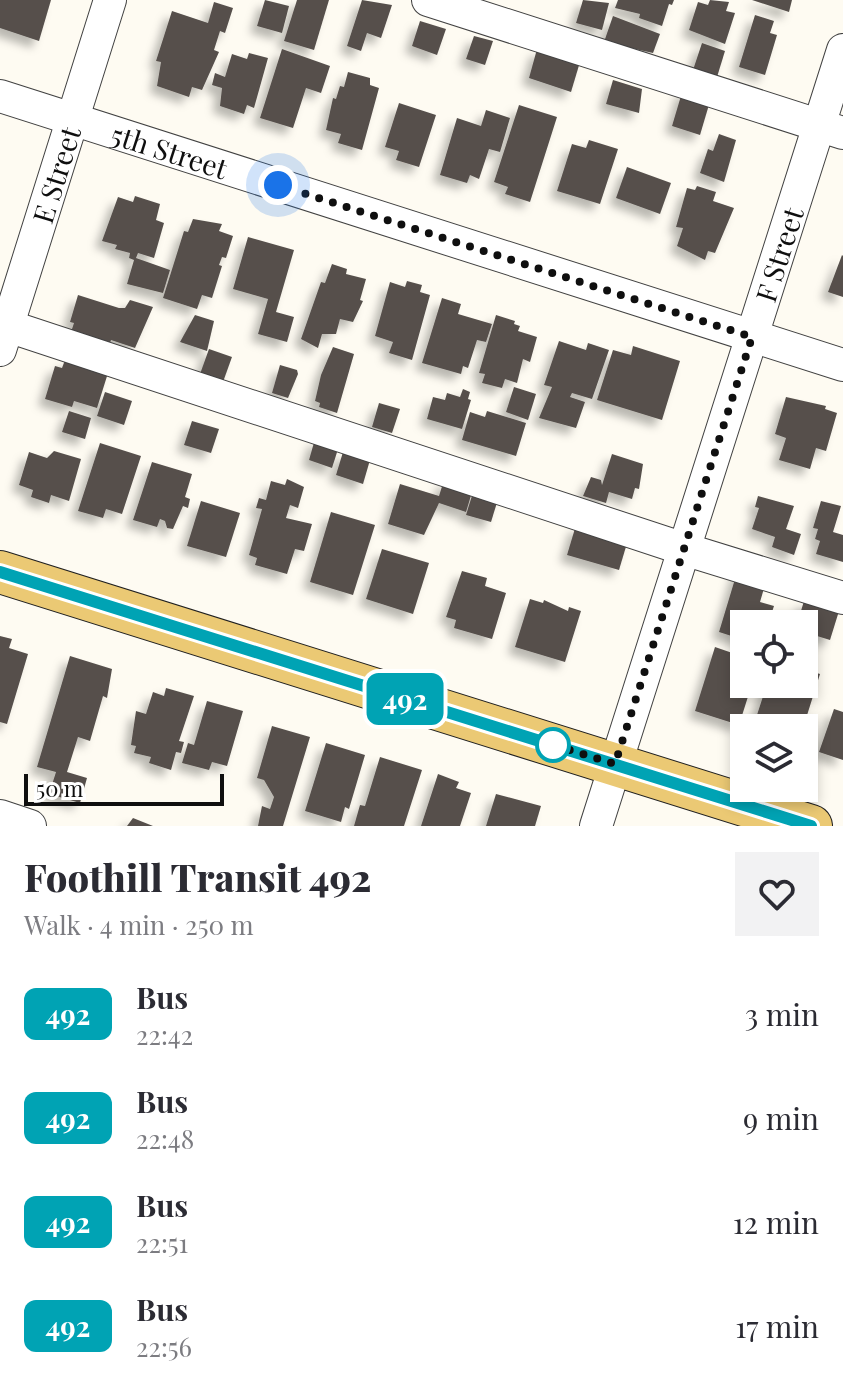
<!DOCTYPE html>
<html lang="en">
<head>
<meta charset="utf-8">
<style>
  body { margin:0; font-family:"Playfair Display",serif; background:#f2f2f3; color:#2b2b33; height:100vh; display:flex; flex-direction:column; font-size:30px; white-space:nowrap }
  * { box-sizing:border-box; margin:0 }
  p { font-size:26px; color:#7c7c81 }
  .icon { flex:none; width:44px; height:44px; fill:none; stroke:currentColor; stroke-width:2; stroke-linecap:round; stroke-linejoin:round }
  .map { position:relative; height:826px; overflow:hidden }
  .panel { display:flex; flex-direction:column; background:#fff; flex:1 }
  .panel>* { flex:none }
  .badge { padding:0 16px; border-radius:12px; font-size:28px; line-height:52px }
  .tools { position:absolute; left:730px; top:610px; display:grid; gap:16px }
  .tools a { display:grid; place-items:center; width:88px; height:88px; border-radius:0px; background:#fff; box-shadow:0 4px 12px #0003; font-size:40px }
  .scale { position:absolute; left:24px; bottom:20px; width:200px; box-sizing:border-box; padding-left:8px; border:4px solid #0f0f0f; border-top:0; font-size:22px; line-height:28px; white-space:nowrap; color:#0f0f0f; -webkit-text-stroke:6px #fff; paint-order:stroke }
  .you { position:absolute; width:40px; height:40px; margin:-20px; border:6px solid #fff; border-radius:50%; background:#1a73e8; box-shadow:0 0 0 12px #1a73e833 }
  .map>.badge { position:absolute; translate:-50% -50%; box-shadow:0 0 0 4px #fff }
  .round { display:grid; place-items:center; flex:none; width:84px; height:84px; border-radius:0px; background:#f2f2f3 }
  .summary { display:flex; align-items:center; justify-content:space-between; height:136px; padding:0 24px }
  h1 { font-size:38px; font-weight:800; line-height:60px }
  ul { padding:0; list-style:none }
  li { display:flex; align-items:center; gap:24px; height:104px; padding:0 24px }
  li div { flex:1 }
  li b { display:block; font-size:30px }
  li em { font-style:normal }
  li .badge { min-width:88px; font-weight:700; text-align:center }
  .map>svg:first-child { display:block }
  .building { fill:#56504c; filter:url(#shadow) }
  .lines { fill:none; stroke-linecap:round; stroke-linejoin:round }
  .minor-casing { stroke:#424242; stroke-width:34 }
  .major-casing { stroke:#202020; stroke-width:44 }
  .minor { stroke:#fff; stroke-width:32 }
  .major { stroke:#ebc974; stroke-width:42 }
  .line-casing { stroke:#fff; stroke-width:18 }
  .line { stroke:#00a3b4; stroke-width:12 }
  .walk { stroke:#0f0f0f; stroke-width:8; stroke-dasharray:0 14.4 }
  .stop-dot { fill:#fff; stroke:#00a3b4; stroke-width:4 }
  .labels { text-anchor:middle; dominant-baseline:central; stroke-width:8; stroke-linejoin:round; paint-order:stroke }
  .street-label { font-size:28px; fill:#0f0f0f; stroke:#fff }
</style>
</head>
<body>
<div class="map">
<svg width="843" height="826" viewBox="0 0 843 826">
  <defs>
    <filter id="shadow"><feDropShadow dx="-7" dy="7" stdDeviation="4" flood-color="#0004"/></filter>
  </defs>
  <rect width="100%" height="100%" fill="#fefbf2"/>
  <g class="building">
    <polygon points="0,0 51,0 39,41 0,28"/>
    <polygon points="265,0 289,6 282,33 257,26"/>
    <polygon points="297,0 329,0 314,50 284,41"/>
    <polygon points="362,0 392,5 381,38 367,33 361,51 347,46"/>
    <polygon points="583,0 609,3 602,30 576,23"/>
    <polygon points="618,0 674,0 672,5 669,4 662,26 639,18 640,14 615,8"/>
    <polygon points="710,0 729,2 726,11 735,13 725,44 689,30 698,2 708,5"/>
    <polygon points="752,0 792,0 789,12"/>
    <polygon points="214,2 233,8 225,33 220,31 214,50 219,52 202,90 192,87 189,97 157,86 161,62 156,61 172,11 208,23"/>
    <polygon points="755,15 774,21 770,33 777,35 765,75 739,67"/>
    <polygon points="613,16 660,34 653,53 604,42"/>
    <polygon points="420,21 446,29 437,55 412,46"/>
    <polygon points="474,36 493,41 485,65 466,59"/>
    <polygon points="702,43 725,51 717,77 693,70"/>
    <polygon points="282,49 330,66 321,93 306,88 293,128 260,118"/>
    <polygon points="537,49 580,62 571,92 529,78"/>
    <polygon points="249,53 268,58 254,108 247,105 244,114 220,106 222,88 212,85 215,73 225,77 232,54 247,59"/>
    <polygon points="348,72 370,78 370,85 379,88 362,150 338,143 341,134 326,130 333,98 336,99 340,86 344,87"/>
    <polygon points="613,80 642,89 639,113 606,104"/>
    <polygon points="683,89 711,98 700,135 672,126"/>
    <polygon points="399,103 436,115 419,167 396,160 399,151 385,147"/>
    <polygon points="519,105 557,117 530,202 505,194 508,187 494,182"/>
    <polygon points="486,110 510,118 500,152 489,149 479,179 470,175 467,183 440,175 457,118 481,126"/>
    <polygon points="719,134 736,140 724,182 700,173 708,149 713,151"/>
    <polygon points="589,140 618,149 600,204 557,191 572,144 586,148"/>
    <polygon points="627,167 671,183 660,214 616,198"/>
    <polygon points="697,186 716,192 713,201 734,208 715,253 708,251 705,260 677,246 683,228 676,227 687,188 695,190"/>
    <polygon points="135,196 160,204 156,220 164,223 154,258 138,253 136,258 170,270 163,293 127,284 134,260 129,258 130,253 115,249 117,245 102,241 118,197 133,202"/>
    <polygon points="193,219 222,224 219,231 233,236 226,258 222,257 219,265 222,266 212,298 202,295 197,309 163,298 184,231 188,232"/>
    <polygon points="248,237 294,250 276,312 294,317 287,342 258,334 268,299 233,289"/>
    <polygon points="842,255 843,256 843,297 828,292"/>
    <polygon points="332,264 347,269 346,274 366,279 360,300 363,301 353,322 340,319 336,334 322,334 318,348 301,339 321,282 325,283"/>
    <polygon points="407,281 422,285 420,292 430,295 412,360 389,353 393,342 375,336 390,282 405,287"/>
    <polygon points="78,295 119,308 125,308 130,300 153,307 135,348 111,340 109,346 71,332 74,323 70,322"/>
    <polygon points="442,298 461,304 458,314 492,324 486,342 477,340 468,368 463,366 461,374 422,363"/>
    <polygon points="195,315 214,321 207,351 180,342"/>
    <polygon points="496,315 515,321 514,324 520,326 518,331 537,337 530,362 523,359 517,383 505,379 502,388 482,383 485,374 479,373"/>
    <polygon points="559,341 586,350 588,343 609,350 592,399 572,393 570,397 585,402 576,428 539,418 552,387 544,385"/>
    <polygon points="633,346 680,361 662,420 597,400 613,350 631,355"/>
    <polygon points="333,347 354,354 337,413 319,407 320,403 315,401 321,375"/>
    <polygon points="209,349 232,357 223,382 200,374"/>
    <polygon points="65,360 108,373 97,408 74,401 72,407 45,399 55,366 62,368"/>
    <polygon points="280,365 297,370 298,374 288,398 272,393"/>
    <polygon points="514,387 536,394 528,420 506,412"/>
    <polygon points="463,389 470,392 468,399 471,400 462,429 427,419 433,397 445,400 447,393 460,397"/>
    <polygon points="105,392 132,401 124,425 97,416"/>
    <polygon points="786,397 826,406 825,409 837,413 826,451 816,448 810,469 779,460 786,438 775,434"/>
    <polygon points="379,403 400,409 392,433 372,427"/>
    <polygon points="69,411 91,418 85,439 62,432"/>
    <polygon points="487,411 526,423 516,456 462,440 470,412 485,417"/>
    <polygon points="192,421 219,429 211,453 184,445"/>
    <polygon points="315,439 339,446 332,468 309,460"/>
    <polygon points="100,443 141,456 122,514 106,509 103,518 78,511"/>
    <polygon points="54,451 81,459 69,501 51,495 49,503 31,497 33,490 19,485 29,452 47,458"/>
    <polygon points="343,452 370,460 363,484 336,475"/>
    <polygon points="612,454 643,464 639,489 635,488 632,499 609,492 606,503 583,496 591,477 601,480 602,485"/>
    <polygon points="152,462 192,474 185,497 190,499 188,508 183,506 173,529 167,528 165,521 160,519 157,527 133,520"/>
    <polygon points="287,479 304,487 298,508 290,505 286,518 312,524 304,551 295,549 287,574 255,565 257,558 249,555 262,509 256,508 259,498 266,500 271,481 285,485"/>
    <polygon points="444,480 473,489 466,512 439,503 424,535 388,524 400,484 439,496"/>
    <polygon points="474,489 499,496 491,522 466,515"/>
    <polygon points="758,496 794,506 786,529 801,534 794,555 772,547 775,537 752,529 759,508 755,507"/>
    <polygon points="201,501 240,513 226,557 187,546"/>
    <polygon points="821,501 841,506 833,532 843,535 843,562 816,554 820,541 815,539 818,529 813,528"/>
    <polygon points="331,512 375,525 353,595 310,582"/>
    <polygon points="576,525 628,540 619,570 567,555"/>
    <polygon points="382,549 429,563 413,614 366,599"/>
    <polygon points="738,569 767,578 760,602 774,606 768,624 744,624 744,640 719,632"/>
    <polygon points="462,571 487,578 485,586 506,593 492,639 454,628 456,620 446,617"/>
    <polygon points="530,599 543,603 544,600 568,611 569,607 581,611 565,662 515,647"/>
    <polygon points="804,601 839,611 830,640 804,632 804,624 797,624"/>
    <polygon points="0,636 12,639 9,648 28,654 7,724 0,722"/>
    <polygon points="715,647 744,657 744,684 752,684 739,725 695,711"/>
    <polygon points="70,656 112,669 107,698 103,696 90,741 78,737 67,772 87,778 80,803 49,794 56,772 37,767"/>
    <polygon points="804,669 820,674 803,728 765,727 766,721 756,718 767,684 804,684"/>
    <polygon points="166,688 194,696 179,741 184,742 181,753 176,752 171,770 149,763 151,757 134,753 136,746 131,745 136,711 146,714 153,692 164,696"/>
    <polygon points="207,701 243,711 227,766 212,762 209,770 182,763 188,743 194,745"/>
    <polygon points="834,709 843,712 843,760 819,752"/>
    <polygon points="272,726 310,737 283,826 258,826 262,806 270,809 274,797 264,780 257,778"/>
    <polygon points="326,743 365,755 349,809 345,807 341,822 305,811"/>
    <polygon points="380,757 422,770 404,826 354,826 360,805 365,806"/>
    <polygon points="438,774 459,782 456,788 471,793 460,826 421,826"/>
    <polygon points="496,794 541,806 535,826 486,826"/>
    <polygon points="133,818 153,826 127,826"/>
  </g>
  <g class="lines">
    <g class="minor-casing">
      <g id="minor">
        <polyline points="428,0 843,133"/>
        <path id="s1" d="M0,96L843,365"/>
        <polyline points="8,326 684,549 843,598"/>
        <path id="s2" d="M0,350L110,0"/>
        <polyline points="0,816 30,826"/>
        <path id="s3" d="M596,826L843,50"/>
      </g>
    </g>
    <g class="major-casing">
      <polyline id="major" points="0,572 811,826"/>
    </g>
    <use href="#minor" class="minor"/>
    <use href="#major" class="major"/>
  </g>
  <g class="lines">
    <g class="line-casing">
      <polyline id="line" points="0,572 811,826"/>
    </g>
    <use href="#line" class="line"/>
    <polyline class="walk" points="278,185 752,337 615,764 553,745"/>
  </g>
  <circle class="stop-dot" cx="553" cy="745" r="16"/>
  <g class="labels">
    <g class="street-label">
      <text stroke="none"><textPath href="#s1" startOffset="178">5th Street</textPath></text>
      <text stroke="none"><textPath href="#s2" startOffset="184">E Street</textPath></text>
      <text stroke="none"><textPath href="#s3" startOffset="600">F Street</textPath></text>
    </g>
  </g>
</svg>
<div class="tools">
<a><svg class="icon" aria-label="locate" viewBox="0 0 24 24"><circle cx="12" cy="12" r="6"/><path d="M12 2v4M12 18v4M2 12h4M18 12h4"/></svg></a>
<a><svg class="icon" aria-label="layers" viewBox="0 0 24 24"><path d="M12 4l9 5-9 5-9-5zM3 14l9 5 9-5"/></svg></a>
</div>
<div class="scale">50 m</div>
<div class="you" style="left:278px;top:185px"></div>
<b class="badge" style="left:405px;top:699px;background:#00a3b4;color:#fff">492</b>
</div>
<section class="panel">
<div class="summary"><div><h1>Foothill Transit 492</h1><p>Walk · 4 min · 250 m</p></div><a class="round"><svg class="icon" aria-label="heart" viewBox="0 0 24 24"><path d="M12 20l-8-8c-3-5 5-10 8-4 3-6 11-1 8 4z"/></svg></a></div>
<ul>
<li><span class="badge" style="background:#00a3b4;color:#fff">492</span><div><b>Bus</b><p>22:42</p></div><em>3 min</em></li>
<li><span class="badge" style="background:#00a3b4;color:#fff">492</span><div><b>Bus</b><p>22:48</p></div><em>9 min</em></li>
<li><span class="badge" style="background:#00a3b4;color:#fff">492</span><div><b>Bus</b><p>22:51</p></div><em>12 min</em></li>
<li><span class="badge" style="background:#00a3b4;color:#fff">492</span><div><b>Bus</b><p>22:56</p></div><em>17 min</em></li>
</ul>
</section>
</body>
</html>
